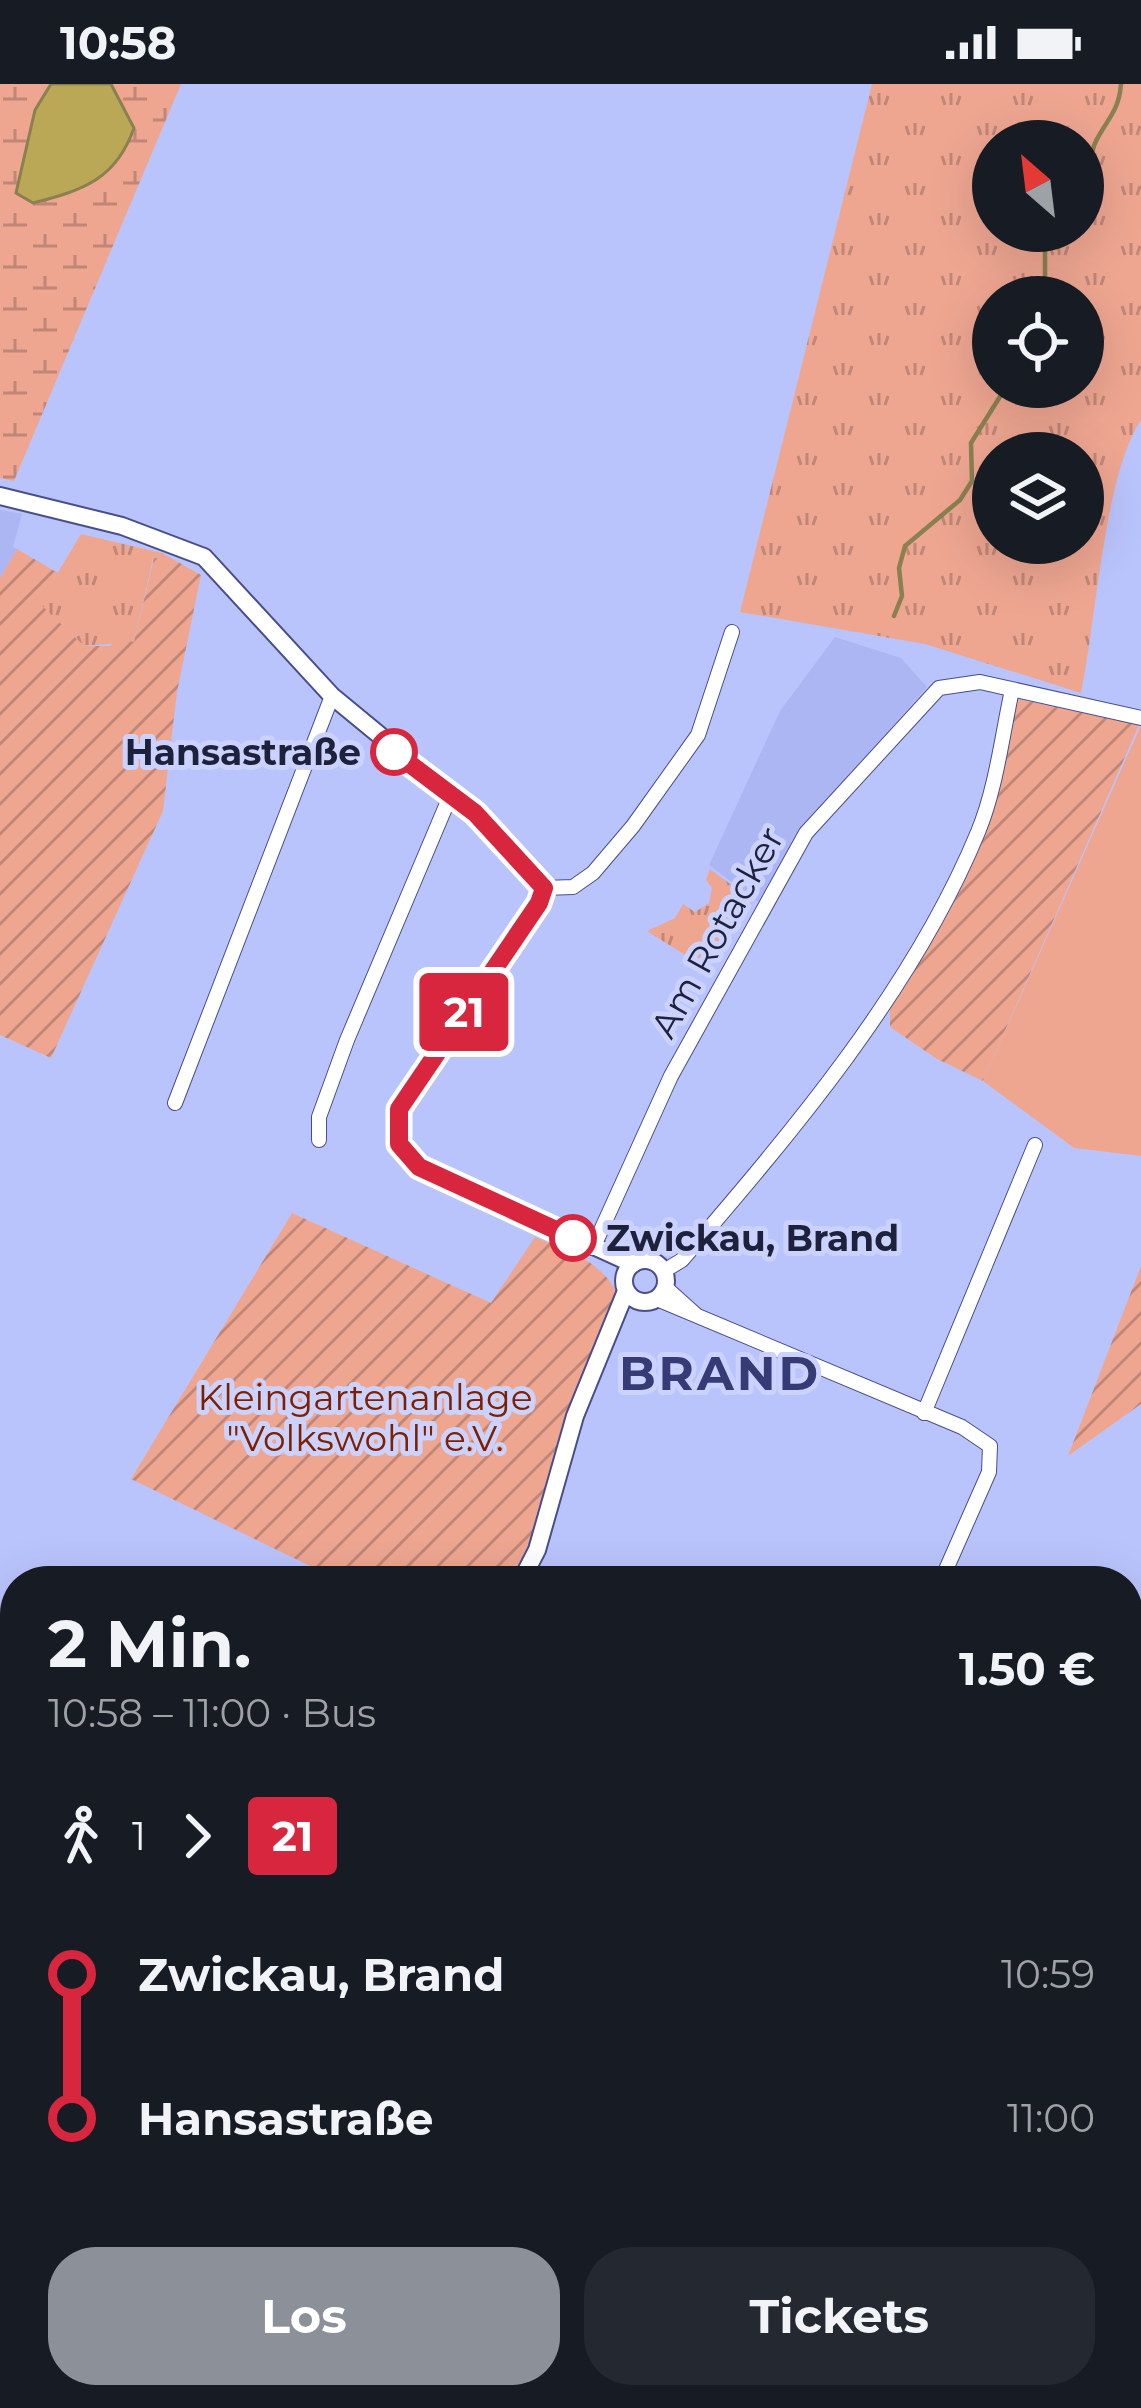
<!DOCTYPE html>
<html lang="de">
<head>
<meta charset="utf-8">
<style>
  body { margin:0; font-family:Montserrat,sans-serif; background:#242831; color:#f1f3f6; height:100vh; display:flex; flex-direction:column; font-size:45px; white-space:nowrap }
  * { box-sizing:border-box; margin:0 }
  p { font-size:39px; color:#9ea1a6 }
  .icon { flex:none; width:66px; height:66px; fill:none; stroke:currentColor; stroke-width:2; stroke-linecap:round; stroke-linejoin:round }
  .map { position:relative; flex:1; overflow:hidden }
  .side { position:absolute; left:0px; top:1482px; width:1143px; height:843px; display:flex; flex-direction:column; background:#171b24; border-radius:48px 48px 0 0; box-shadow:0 12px 48px #0002 }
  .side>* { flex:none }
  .badge { padding:0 24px; border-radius:9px; font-size:42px; line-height:78px }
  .needle { width:78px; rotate:332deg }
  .buttons { position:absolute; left:972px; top:36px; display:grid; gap:24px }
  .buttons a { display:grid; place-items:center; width:132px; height:132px; border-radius:50%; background:#171b24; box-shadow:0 12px 48px #0002; font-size:60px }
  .map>.badge { position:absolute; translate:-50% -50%; box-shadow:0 0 0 6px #fff }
  .legs { display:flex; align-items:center; gap:18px; height:132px; padding:0 48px; font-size:39px }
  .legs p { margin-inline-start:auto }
  .overview { display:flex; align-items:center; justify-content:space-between; height:204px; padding:0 48px }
  h1 { font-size:66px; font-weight:700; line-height:90px }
  .button { display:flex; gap:24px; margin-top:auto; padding:24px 48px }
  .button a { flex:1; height:138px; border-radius:48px; background:#8c9099; color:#fff; font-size:48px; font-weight:700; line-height:138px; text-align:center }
  .button a+a { background:#242831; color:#f1f3f6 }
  ul { padding:0 48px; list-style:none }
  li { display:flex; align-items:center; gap:42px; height:144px; font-size:45px }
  li i { display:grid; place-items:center; width:18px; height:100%; margin:0 15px; background:currentColor }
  li i::after { content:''; width:30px; height:30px; margin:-15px; border:9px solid; border-radius:50%; background:#171b24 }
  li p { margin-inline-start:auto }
  li:first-child i { background:linear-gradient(#0000 50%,currentColor 0) }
  li:last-child i { background:linear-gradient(currentColor 50%,#0000 0) }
  .status { display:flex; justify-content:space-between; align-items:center; height:84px; padding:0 60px; background:#171b24; direction:ltr }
  .status svg { height:33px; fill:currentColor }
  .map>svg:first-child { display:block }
  .built { fill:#acb6f2 }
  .grass { fill:url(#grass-tufts); fill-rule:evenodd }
  .wetland { fill:url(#wetland-marsh) }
  .garden { fill:url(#garden-furrows) }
  .pitch { fill:#eea691 }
  .water { fill:#baa857; stroke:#8b804f; stroke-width:3 }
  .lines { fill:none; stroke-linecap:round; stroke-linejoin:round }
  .stream { stroke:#8b804f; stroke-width:4.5 }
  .minor-casing { stroke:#484e8c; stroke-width:16 }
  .tertiary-casing { stroke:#484e8c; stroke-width:20 }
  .minor { stroke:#fff; stroke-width:14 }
  .tertiary { stroke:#fff; stroke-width:16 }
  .rail { stroke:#3c4060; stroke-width:4.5; stroke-dasharray:15 15; stroke-linecap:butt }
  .line-1-casing { stroke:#fff; stroke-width:27 }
  .line-1 { stroke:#d7263d; stroke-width:18 }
  .stop-1-dot { fill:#fff; stroke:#d7263d; stroke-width:6 }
  .labels { text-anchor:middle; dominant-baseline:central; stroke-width:10; stroke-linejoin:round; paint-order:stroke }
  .stop-label { font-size:36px; font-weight:bold; fill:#1e213c; stroke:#cad2fd; text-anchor:end }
  .street-label { font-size:36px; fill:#1e213c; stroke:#cad2fd }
  .park-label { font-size:36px; fill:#7e2000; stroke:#cad2fd }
  .district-label { font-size:48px; font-weight:bold; letter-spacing:3px; fill:#363b76; stroke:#cad2fd }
</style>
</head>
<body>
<div class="status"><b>10:58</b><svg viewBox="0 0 49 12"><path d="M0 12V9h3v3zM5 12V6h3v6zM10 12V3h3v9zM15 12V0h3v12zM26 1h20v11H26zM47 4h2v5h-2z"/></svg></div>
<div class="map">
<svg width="1141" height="2324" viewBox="0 0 1141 2324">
  <defs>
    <pattern id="grass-tufts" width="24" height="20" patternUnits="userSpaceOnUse" patternTransform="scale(3)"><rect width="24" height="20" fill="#eea691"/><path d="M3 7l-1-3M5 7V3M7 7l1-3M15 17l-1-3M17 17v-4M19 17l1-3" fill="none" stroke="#c08778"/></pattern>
    <pattern id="wetland-marsh" width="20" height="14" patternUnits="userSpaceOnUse" patternTransform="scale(3)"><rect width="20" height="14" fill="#eea691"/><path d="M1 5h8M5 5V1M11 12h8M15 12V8" fill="none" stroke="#c08778"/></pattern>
    <pattern id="garden-furrows" width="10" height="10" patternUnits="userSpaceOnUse" patternTransform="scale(3)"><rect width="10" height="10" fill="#eea691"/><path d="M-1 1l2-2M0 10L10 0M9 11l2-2" fill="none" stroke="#c08778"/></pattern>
  </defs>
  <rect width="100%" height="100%" fill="#bac4fc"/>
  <g class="built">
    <polygon points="0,426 22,430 13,463 17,465 0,494"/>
    <polygon points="835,553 901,574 927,603 807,740 761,820 709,781 780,627"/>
    <polygon points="1141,1808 1141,2324 770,2324 780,2310 1128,2310 1128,1832"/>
  </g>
  <g class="grass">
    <path d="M872,0H1141V336C1104,391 1096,539 1081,609L925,560L740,528ZM1083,57V147H993V57ZM993,213H1083V303H993ZM993,369H1083V459H993Z"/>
    <polygon points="81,450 162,469 161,475 153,475 134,558 84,562 39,520"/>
    <polygon points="710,785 753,817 707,885 647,847 675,834 683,820 695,828 709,819 712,804 706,796"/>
  </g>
  <polygon class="wetland" points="0,0 181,0 14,397 0,394"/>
  <g class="garden">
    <polygon points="17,465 58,489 40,520 84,562 110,562 118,555 134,558 154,474 160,475 162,469 201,491 177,608 163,727 51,974 0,951 0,494"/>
    <polygon points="1018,615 1139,641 983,997 937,975 890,943 890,925 989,736"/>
    <path d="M292,1129L491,1219L535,1153C570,1168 599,1175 618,1210L534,1464L516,1497H341L131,1395Z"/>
    <polygon points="1141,1182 1141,1320 1068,1372"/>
  </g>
  <polygon class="pitch" points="1141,641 1141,1072 1074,1064 983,997"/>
  <g class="water">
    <path d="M51,0H111L134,44C116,95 84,106 33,119L16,109L35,26Z"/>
    <polygon points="15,2171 15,2232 0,2247 0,2186"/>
  </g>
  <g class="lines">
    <g class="stream">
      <path d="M1083,113C1095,93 1087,72 1097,55C1109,33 1119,26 1121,0"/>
      <polyline points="1045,213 1045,156 1050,147"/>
      <polyline points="894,532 902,512 899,484 905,462 960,416 972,397 971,359 1006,303"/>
      <polyline points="327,1497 328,1495"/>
    </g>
    <g class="minor-casing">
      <g id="minor">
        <polyline points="544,804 573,803 593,789 633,742 698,651 732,548"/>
        <polyline points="175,1019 332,612"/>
        <polyline points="319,1056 319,1033 347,956 451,710"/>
        <polyline points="593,1164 671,992 806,749 939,604 980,598 1141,634"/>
        <path d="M664,1187L682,1176C792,1048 913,906 978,748C996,705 1002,652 1012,606"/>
        <polyline points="665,1203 695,1230"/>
        <polyline points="657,1215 962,1343 990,1362 989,1388 941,1497"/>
        <polyline points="924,1329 1035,1061"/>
      </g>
    </g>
    <g class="tertiary-casing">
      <g id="tertiary">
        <polyline points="0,412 122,442 204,473 332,612 474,729 542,797 539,819 399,1025 396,1049 420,1083 633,1180"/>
        <circle cx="645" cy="1197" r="21"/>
        <polyline points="521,1497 537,1466 575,1332 626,1207"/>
        <polyline points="0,2305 15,2275"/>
      </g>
    </g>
    <use href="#minor" class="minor"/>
    <use href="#tertiary" class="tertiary"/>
    <g class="rail">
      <polyline points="1128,2042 1141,2027"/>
      <polyline points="1128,2115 1141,2099"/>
      <polyline points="1128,2296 1141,2280"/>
      <polyline points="883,2324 895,2310"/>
      <polyline points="955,2324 966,2310"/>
      <polyline points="1105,2324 1116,2310"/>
    </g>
  </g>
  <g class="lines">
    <g class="line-1-casing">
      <polyline id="line-1" points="394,668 475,729 544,804 539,819 399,1025 399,1060 419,1083 573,1154"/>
    </g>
    <use href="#line-1" class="line-1"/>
  </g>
  <g class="stop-1-dot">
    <circle cx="394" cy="668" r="21"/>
    <circle cx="573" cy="1154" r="21"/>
  </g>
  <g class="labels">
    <g class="stop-label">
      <text x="361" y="668">Hansastraße</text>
      <text x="606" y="1154" text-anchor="start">Zwickau, Brand</text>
    </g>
    <g class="street-label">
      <text transform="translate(717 848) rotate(-61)">Am Rotacker</text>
    </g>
    <g class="park-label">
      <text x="365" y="1313">Kleingartenanlage<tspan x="365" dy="41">"Volkswohl" e.V.</tspan></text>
    </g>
    <g class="district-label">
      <text x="720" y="1289">BRAND</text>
    </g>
  </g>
</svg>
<div class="buttons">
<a><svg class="needle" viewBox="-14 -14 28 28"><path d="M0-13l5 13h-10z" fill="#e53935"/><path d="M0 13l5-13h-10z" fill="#9ea1a6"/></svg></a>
<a><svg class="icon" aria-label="locate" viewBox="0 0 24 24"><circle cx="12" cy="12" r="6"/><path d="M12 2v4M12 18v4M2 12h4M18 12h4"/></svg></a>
<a><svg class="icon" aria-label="layers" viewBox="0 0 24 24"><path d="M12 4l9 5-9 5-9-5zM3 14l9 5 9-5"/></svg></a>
</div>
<b class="badge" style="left:464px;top:928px;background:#d7263d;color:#fff">21</b>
<section class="side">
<div class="overview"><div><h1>2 Min.</h1><p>10:58 – 11:00 · Bus</p></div><b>1.50 €</b></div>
<div class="legs"><svg class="icon" aria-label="walk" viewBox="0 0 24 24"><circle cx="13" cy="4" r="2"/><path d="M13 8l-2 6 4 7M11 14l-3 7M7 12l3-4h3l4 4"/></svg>1<svg class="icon" aria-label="forward" viewBox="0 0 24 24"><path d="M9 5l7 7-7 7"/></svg><b class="badge" style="background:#d7263d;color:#fff">21</b></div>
<ul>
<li><i style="color:#d7263d"></i><b>Zwickau, Brand</b><p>10:59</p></li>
<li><i style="color:#d7263d"></i><b>Hansastraße</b><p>11:00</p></li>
</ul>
<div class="button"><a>Los</a><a>Tickets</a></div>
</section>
</div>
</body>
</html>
